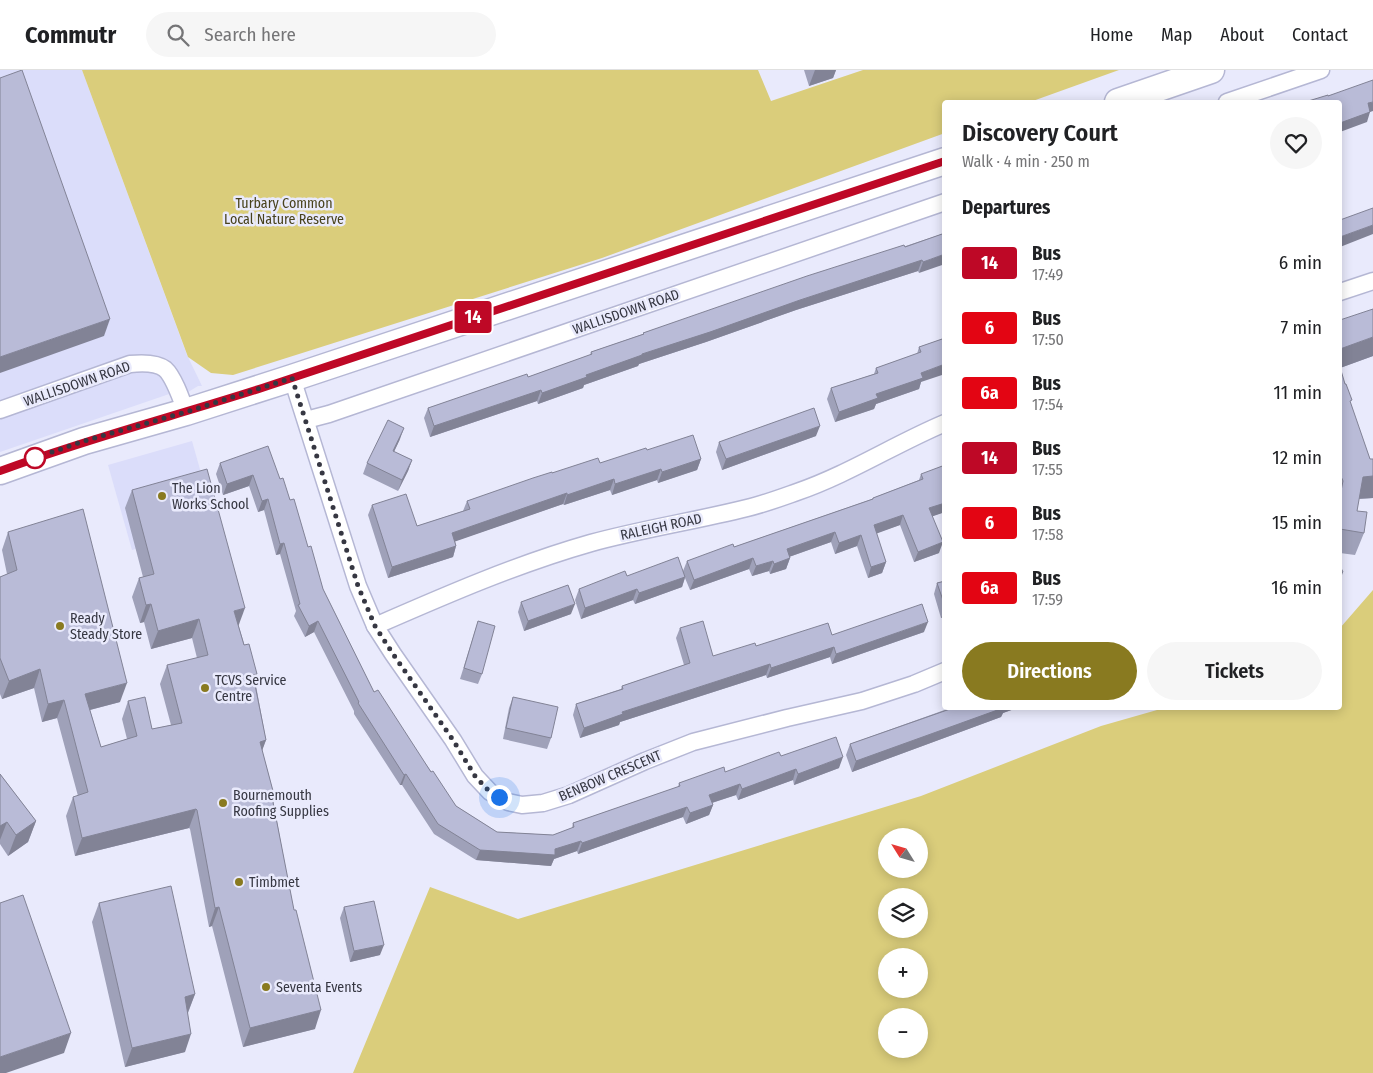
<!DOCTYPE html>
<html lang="en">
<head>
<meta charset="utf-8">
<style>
  body { margin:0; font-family:"Fira Sans Condensed",sans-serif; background:#f6f6f6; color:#202124; height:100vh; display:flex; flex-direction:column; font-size:19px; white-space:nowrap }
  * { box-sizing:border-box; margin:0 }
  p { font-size:16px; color:#757577 }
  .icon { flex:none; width:28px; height:28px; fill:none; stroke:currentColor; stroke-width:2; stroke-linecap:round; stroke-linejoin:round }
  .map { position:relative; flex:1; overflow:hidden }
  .drawer { position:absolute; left:942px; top:30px; width:400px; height:610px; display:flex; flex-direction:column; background:#fff; border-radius:5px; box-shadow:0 2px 12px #0003 }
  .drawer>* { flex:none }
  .badge { padding:0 10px; border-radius:4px; font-size:18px; line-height:32px }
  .needle { width:32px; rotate:307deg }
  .tools { position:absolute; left:878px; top:758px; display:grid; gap:10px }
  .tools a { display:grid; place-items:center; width:50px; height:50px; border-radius:50%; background:#fff; box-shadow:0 2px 12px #0003; font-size:25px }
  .you { position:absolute; width:25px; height:25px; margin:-12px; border:4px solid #fff; border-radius:50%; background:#1a73e8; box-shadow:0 0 0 8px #1a73e833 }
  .map>.badge { position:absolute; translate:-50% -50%; box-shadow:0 0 0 2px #fff }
  h2 { padding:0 20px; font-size:19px; line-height:45px }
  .round { display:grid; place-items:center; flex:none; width:52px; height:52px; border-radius:26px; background:#f6f6f6 }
  .overview { display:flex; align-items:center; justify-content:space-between; height:85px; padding:0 20px }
  h1 { font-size:24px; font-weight:600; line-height:38px }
  .action { display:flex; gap:10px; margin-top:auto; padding:10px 20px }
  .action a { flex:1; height:58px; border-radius:30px; background:#897a20; color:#fff; font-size:20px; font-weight:600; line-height:58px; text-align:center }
  .action a+a { background:#f6f6f6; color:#202124 }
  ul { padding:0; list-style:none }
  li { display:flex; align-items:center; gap:15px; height:65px; padding:0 20px }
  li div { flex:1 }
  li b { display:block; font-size:19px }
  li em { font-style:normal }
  li .badge { min-width:55px; font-weight:700; text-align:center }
  header { display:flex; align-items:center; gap:30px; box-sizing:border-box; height:70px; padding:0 25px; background:#fff; border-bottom:1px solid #e0e0e0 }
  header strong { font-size:24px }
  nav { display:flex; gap:28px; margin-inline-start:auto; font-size:18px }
  .search { width:350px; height:45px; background:#f6f6f6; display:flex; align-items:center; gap:12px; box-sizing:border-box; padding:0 18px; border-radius:28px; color:#757577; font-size:19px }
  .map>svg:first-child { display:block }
  .built { fill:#dbddfa }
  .green { fill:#dacd7b; fill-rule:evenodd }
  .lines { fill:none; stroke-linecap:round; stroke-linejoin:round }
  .minor-casing { stroke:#b5b7d4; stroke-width:19 }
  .primary-casing { stroke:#b5b7d4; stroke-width:29 }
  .minor { stroke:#fff; stroke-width:16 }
  .primary { stroke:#fff; stroke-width:26 }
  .wall { fill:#9fa1b9 }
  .shaded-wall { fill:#828396 }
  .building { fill:#b9bbd7; stroke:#828396 }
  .line-casing { stroke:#fff; stroke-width:11 }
  .line { stroke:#be0826; stroke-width:8 }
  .walk { stroke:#363742; stroke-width:5; stroke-dasharray:0 9 }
  .stop-dot { fill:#fff; stroke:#be0826; stroke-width:2.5 }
  .poi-dot { fill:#897a20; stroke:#e9eafc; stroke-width:2 }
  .labels { text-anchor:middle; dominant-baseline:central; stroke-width:5; stroke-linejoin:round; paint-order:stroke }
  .park-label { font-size:14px; fill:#48421c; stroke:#e9eafc }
  .street-label { font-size:14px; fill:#363742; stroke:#e9eafc }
  .poi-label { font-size:14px; fill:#363742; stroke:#e9eafc; text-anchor:start }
</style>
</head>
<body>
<header>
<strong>Commutr</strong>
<div class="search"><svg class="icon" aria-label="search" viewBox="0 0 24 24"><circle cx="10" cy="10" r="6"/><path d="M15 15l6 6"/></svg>Search here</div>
<nav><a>Home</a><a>Map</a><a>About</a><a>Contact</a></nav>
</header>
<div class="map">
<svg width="1373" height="1003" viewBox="0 0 1373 1003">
  <rect width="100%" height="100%" fill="#e9eafc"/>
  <g class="built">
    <polygon points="0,0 82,0 187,285 202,316 198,316 180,327 178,321 0,382"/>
    <polygon points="192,371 216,456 132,480 108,395"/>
  </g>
  <g class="green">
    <polygon points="82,0 758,0 771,31 863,0 1119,0 1030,32 945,32 945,63 602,188 233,305 211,303 188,287"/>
    <path d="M1373,520V1003H353L430,817L518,849L921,726L1101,656L1164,638H1340V558ZM886,766H919V799H886ZM919,826V859H886V826ZM886,886H919V919H886ZM886,946H919V979H886Z"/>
  </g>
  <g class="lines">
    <g class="minor-casing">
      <g id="minor">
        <polyline points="1227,32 1321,0"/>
        <polyline points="1340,222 1373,211"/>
        <polyline points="292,308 358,516 375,556 393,584 453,670 475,706 490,722 508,732 522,735 543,733 569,725 645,691 693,672 787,648 862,631 914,614 945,601"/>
        <path d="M0,340L130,294C140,293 156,292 165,299C174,307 182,331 186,342"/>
        <polyline points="306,350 329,344 945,132"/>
        <path d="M375,556C446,525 517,494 591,473C642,459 695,451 747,438C764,434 780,428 797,422C849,404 895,374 945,353"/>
      </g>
    </g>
    <g class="primary-casing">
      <g id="primary">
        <polyline points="1118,32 1211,0"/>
        <polyline points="0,401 84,371 186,342 292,308 945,91"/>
      </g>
    </g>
    <use href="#minor" class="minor"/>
    <use href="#primary" class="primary"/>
  </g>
  <g class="wall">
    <polygon points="804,0 836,0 833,8 809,16"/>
    <polygon points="945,163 919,203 918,201 796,240 706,272 639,294 638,296 584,315 583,318 538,334 537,331 430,367 424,348 428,338 528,307 590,285 591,282 643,264 643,263"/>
    <polygon points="1340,250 1373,286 1340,298 1350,334 1370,389 1373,389 1373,428 1359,429 1357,441 1364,463 1355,485 1340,483"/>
    <polygon points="945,268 921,312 919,319 876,334 874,339 835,352 827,329 831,318 874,304 876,298 917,284 919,277"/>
    <polygon points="816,366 722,400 716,382 719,372"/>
    <polygon points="400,369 394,382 412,390 408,401 398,421 363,404 367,393"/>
    <polygon points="647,380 701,389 697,400 658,413 657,410 612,425 610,420 564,435 563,434 455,471 456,476 453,487 388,508 368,445 372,435 417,456 463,441 467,431 552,403 600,393"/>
    <polygon points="220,393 280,409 308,477 323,519 374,622 456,736 497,762 553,765 572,758 573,753 678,717 679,713 725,702 781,686 839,698 794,715 793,710 738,730 736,725 712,733 713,735 709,745 686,754 683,747 578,784 577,781 554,789 551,796 476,790 434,764 402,715 400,715 354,644 354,641 314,562 305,567 294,546 296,541 280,484 276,485 264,440 258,442 249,416 223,425 216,404"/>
    <polygon points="921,404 945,442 932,446 939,483 914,492 900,455 876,463 886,492 882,503 868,508 857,476 835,484 831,472 789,487 790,488 786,499 770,504 769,501 752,506 749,499 690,520 685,508 682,517 635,534 633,530 581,549 575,530 579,519 627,506 683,501 687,491 734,477 872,429 873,428 919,410"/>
    <polygon points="132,420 239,557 255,610 266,670 262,680 273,721 272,724 315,959 243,977 212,856 209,857 190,759 189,758 75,786 66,746 73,727 78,726 57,648 42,652 34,618 2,629 0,624 0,507 7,504 2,480 8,462 120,632 90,640 101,677 127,669 122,649 128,631 152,659 171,655 160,614 167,595 197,588 192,568 151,579 144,552 140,553 132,527 139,508 143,507 125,438"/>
    <polygon points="945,511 945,546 941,548 934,524 937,513"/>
    <polygon points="521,532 571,544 524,561 518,542"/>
    <polygon points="478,551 482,604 478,614 460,609"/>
    <polygon points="680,558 713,586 756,576 832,565 924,562 832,594 830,587 767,608 766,605 620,652 619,655 580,668 573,645 576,634 621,619 622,616 684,595 676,568"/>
    <polygon points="513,627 551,668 547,679 503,669 509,638"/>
    <polygon points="950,638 1017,638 1003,643 1001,647 852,702 846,685 850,674"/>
    <polygon points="0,704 36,751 28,772 8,786 0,774"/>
    <polygon points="99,833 195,924 188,943 185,982 125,997 92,852"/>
    <polygon points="344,837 380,885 350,892 340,848"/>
  </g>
  <g class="shaded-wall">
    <polygon points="815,0 836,0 833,8 809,16"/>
    <polygon points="1373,32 1373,41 1370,42 1367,52 1340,62 1340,53 1368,33"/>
    <polygon points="1373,155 1373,164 1340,177 1340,167"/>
    <polygon points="945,184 945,194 919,203 923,192"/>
    <polygon points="922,190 918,201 796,240 706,272 639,294 638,296 584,315 583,318 538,334 542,323 586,305 642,284 800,230"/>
    <polygon points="110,249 104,266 0,303 0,287"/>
    <polygon points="1373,267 1373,286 1340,298 1340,279"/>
    <polygon points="945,294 945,304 921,312 919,319 876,334 874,339 835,352 839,342 921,303"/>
    <polygon points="541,320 537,331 430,367 434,356"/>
    <polygon points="820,356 816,366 722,400 726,389"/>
    <polygon points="404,358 400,369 389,392 393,381"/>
    <polygon points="701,389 697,400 658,413 662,402"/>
    <polygon points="412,390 408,401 398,421 402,410"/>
    <polygon points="661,399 657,410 612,425 615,414"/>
    <polygon points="253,405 249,416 223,425 227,414"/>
    <polygon points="1373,406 1373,428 1354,429 1363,407"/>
    <polygon points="614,409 610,420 564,435 567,425"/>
    <polygon points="567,423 563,434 448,474 452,463"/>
    <polygon points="268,429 264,440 258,442 262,431"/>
    <polygon points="945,433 945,442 925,449 929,438"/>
    <polygon points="903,445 900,455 870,466 874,455"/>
    <polygon points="835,462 831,472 783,489 787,479"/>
    <polygon points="861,465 857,476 835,484 839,473"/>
    <polygon points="943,472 939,483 914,492 918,482"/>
    <polygon points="284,473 280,484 276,485 280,474"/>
    <polygon points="456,476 453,487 388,508 392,497"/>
    <polygon points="753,488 749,499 690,520 694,510"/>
    <polygon points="790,488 786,499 770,504 774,494"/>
    <polygon points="773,491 769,501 752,506 756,496"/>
    <polygon points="886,492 882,503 868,508 871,497"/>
    <polygon points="1343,502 1340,511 1340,504"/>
    <polygon points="685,507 682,517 635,534 639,523"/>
    <polygon points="637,519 633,530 581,549 585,538"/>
    <polygon points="151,534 144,552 140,553 146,535"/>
    <polygon points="575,534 571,544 524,561 528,551"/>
    <polygon points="245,538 238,557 234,541"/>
    <polygon points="945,538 945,546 941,548"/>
    <polygon points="199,549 192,568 151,579 158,561"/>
    <polygon points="318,551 314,562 305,567 309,556"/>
    <polygon points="928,552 924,562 832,594 836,584"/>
    <polygon points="834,577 830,587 767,608 771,598"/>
    <polygon points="770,594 766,605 620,652 619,655 580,668 584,658 622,642"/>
    <polygon points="40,599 34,618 2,629 9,611"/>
    <polygon points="127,613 120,632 78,643 85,624"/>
    <polygon points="64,630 57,648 42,652 48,634"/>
    <polygon points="1002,638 1017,638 1003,643 1001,647 852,702 856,691"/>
    <polygon points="266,670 259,689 260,672"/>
    <polygon points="843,687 839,698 794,715 798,704"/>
    <polygon points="796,699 793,710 738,730 742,719"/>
    <polygon points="406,704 402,715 400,715 404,705"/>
    <polygon points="740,714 736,725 705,735 709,725"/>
    <polygon points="713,735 709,745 686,754 690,743"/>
    <polygon points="687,737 683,747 578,784 582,773"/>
    <polygon points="196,739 189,758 75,786 82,768"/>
    <polygon points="36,751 28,772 8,786 16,765"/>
    <polygon points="7,752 0,770 0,756"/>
    <polygon points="581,771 577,781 554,789 551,796 476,790 480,780 555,779"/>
    <polygon points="219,837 212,856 209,857 215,838"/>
    <polygon points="384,875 380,885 350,892 354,881"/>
    <polygon points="195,924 188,942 178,945 185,927"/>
    <polygon points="321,940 315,959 243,977 250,958"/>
    <polygon points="71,963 64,983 6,1003 0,1003 0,987"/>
    <polygon points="191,964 185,982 125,997 132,978"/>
  </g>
  <g class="building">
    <polygon points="22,0 110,249 0,287 0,8"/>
    <polygon points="1373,10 1373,32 1368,33 1370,42 1340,53 1340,32 1305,32 1328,25 1328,26"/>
    <polygon points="1373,138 1373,155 1340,167 1340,150"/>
    <polygon points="945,163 945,184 923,192 922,190 800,230 710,262 642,284 642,285 586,305 587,307 542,323 541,320 434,356 428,338 527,304 528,307 592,284 591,282 644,264 643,263 807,206 904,175 905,177"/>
    <polygon points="1373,239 1373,267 1340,279 1340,250"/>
    <polygon points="945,268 945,294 921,303 923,308 876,324 878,328 839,342 831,318 878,303 876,298 921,282 919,277"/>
    <polygon points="1340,297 1345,314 1346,314 1352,330 1350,331 1370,389 1373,389 1373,406 1363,407 1357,441 1367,442 1364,463 1340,459 1340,426 1343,411 1340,404"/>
    <polygon points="814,338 820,356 726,389 719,372"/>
    <polygon points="388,350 404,358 393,381 412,390 402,410 367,393"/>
    <polygon points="693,365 701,389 662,402 661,399 615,414 614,409 567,425 567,423 452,463 456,476 392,497 372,435 406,424 417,456 470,439 467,431 533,408 552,402 552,403 598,388 600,393 646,378 647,380"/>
    <polygon points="268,376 280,409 283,408 290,430 294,429 308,477 311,476 323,519 374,622 378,620 431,702 433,701 456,736 497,762 553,765 574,757 573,753 680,716 679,713 724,697 725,702 779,682 781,686 836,667 843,687 798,704 796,699 742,719 740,714 709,725 713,735 690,743 687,737 582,773 581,771 555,779 555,785 480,780 438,754 406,704 404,705 358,633 359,632 318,551 309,556 298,535 300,534 284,473 280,474 268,429 262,431 253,405 227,414 220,393"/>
    <polygon points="945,395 945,433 929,438 943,472 918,482 903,445 874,455 886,492 871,497 861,465 839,473 835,462 787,479 790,488 774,494 773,491 756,496 753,488 694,510 687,491 733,474 734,477 873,429 873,428 923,409 921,404"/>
    <polygon points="207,399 245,538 234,541 244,575 249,574 257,604 253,605 266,670 260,672 273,721 271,722 294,840 296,840 321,940 250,958 219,837 215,838 197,740 196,739 82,768 73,727 88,722 64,630 48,634 40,599 9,611 0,588 0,507 17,500 8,462 83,439 127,613 85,624 101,677 137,666 128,631 145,627 152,659 182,653 167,595 208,585 199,549 158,561 151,534 146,535 139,508 154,504 132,420"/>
    <polygon points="678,487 685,507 639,523 637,519 585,538 579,519 625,501 627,506"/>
    <polygon points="1340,496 1343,502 1340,504"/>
    <polygon points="945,511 945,536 937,513"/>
    <polygon points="568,515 575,534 528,551 521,532"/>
    <polygon points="922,534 928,552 836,584 834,577 771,598 770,594 622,642 623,644 584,658 576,634 623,619 622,616 690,593 680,558 703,551 713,586 755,573 756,576 828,553 832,565"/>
    <polygon points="478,551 495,556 482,604 464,598"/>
    <polygon points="513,627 558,637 551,668 506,658"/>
    <polygon points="953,638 1003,638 856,691 850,674"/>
    <polygon points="0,704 36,751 16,765 7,752 0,756"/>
    <polygon points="171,816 195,924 185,927 191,964 132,978 99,833"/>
    <polygon points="23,825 71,963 0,987 0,833"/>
    <polygon points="374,831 384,875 354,881 344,837"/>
  </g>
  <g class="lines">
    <g class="line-casing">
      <path id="line" d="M0,401C86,369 175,346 262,318L945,91"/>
    </g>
    <use href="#line" class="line"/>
    <polyline class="walk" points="35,388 84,371 186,342 292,308 358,516 375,556 393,584 453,670 475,706 490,722 499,727"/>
  </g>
  <circle class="stop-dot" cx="35" cy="388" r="10"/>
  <g class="poi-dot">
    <circle cx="162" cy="426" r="5"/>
    <circle cx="60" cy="556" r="5"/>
    <circle cx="205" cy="618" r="5"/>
    <circle cx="223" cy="733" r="5"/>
    <circle cx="239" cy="812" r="5"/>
    <circle cx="266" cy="917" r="5"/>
  </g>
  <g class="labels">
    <g class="park-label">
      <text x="284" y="133">Turbary Common<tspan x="284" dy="16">Local Nature Reserve</tspan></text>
    </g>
    <g class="street-label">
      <text transform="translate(626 242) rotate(-19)">WALLISDOWN ROAD</text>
      <text transform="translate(77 314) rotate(-19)">WALLISDOWN ROAD</text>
      <text transform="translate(661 457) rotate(-12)">RALEIGH ROAD</text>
      <text transform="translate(610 706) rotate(-23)">BENBOW CRESCENT</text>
    </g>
    <g class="poi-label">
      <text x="172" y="418">The Lion<tspan x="172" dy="16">Works School</tspan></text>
      <text x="70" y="548">Ready<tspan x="70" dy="16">Steady Store</tspan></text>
      <text x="215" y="610">TCVS Service<tspan x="215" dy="16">Centre</tspan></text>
      <text x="233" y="725">Bournemouth<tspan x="233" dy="16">Roofing Supplies</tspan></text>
      <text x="249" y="812">Timbmet</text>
      <text x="276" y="917">Seventa Events</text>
    </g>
  </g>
</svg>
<div class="tools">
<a><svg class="needle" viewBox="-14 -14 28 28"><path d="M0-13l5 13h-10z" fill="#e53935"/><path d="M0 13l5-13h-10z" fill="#757577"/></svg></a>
<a><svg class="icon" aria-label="layers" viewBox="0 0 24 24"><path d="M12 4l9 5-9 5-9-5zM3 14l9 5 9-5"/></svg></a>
<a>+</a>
<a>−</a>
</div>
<div class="you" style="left:499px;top:727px"></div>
<b class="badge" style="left:473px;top:247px;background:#be0826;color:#fff">14</b>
<section class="drawer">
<div class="overview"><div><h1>Discovery Court</h1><p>Walk · 4 min · 250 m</p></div><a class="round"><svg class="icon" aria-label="heart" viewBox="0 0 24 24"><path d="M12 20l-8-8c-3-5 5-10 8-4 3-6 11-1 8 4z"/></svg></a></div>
<h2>Departures</h2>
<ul>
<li><span class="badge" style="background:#be0826;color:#fff">14</span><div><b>Bus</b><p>17:49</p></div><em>6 min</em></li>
<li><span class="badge" style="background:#e30513;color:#fff">6</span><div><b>Bus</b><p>17:50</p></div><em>7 min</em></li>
<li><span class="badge" style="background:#e30513;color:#fff">6a</span><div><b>Bus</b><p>17:54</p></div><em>11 min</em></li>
<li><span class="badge" style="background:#be0826;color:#fff">14</span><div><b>Bus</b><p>17:55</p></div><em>12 min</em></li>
<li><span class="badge" style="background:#e30513;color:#fff">6</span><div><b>Bus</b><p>17:58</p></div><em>15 min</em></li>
<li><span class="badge" style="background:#e30513;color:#fff">6a</span><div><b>Bus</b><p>17:59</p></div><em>16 min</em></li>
</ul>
<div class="action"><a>Directions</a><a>Tickets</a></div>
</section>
</div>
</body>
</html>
